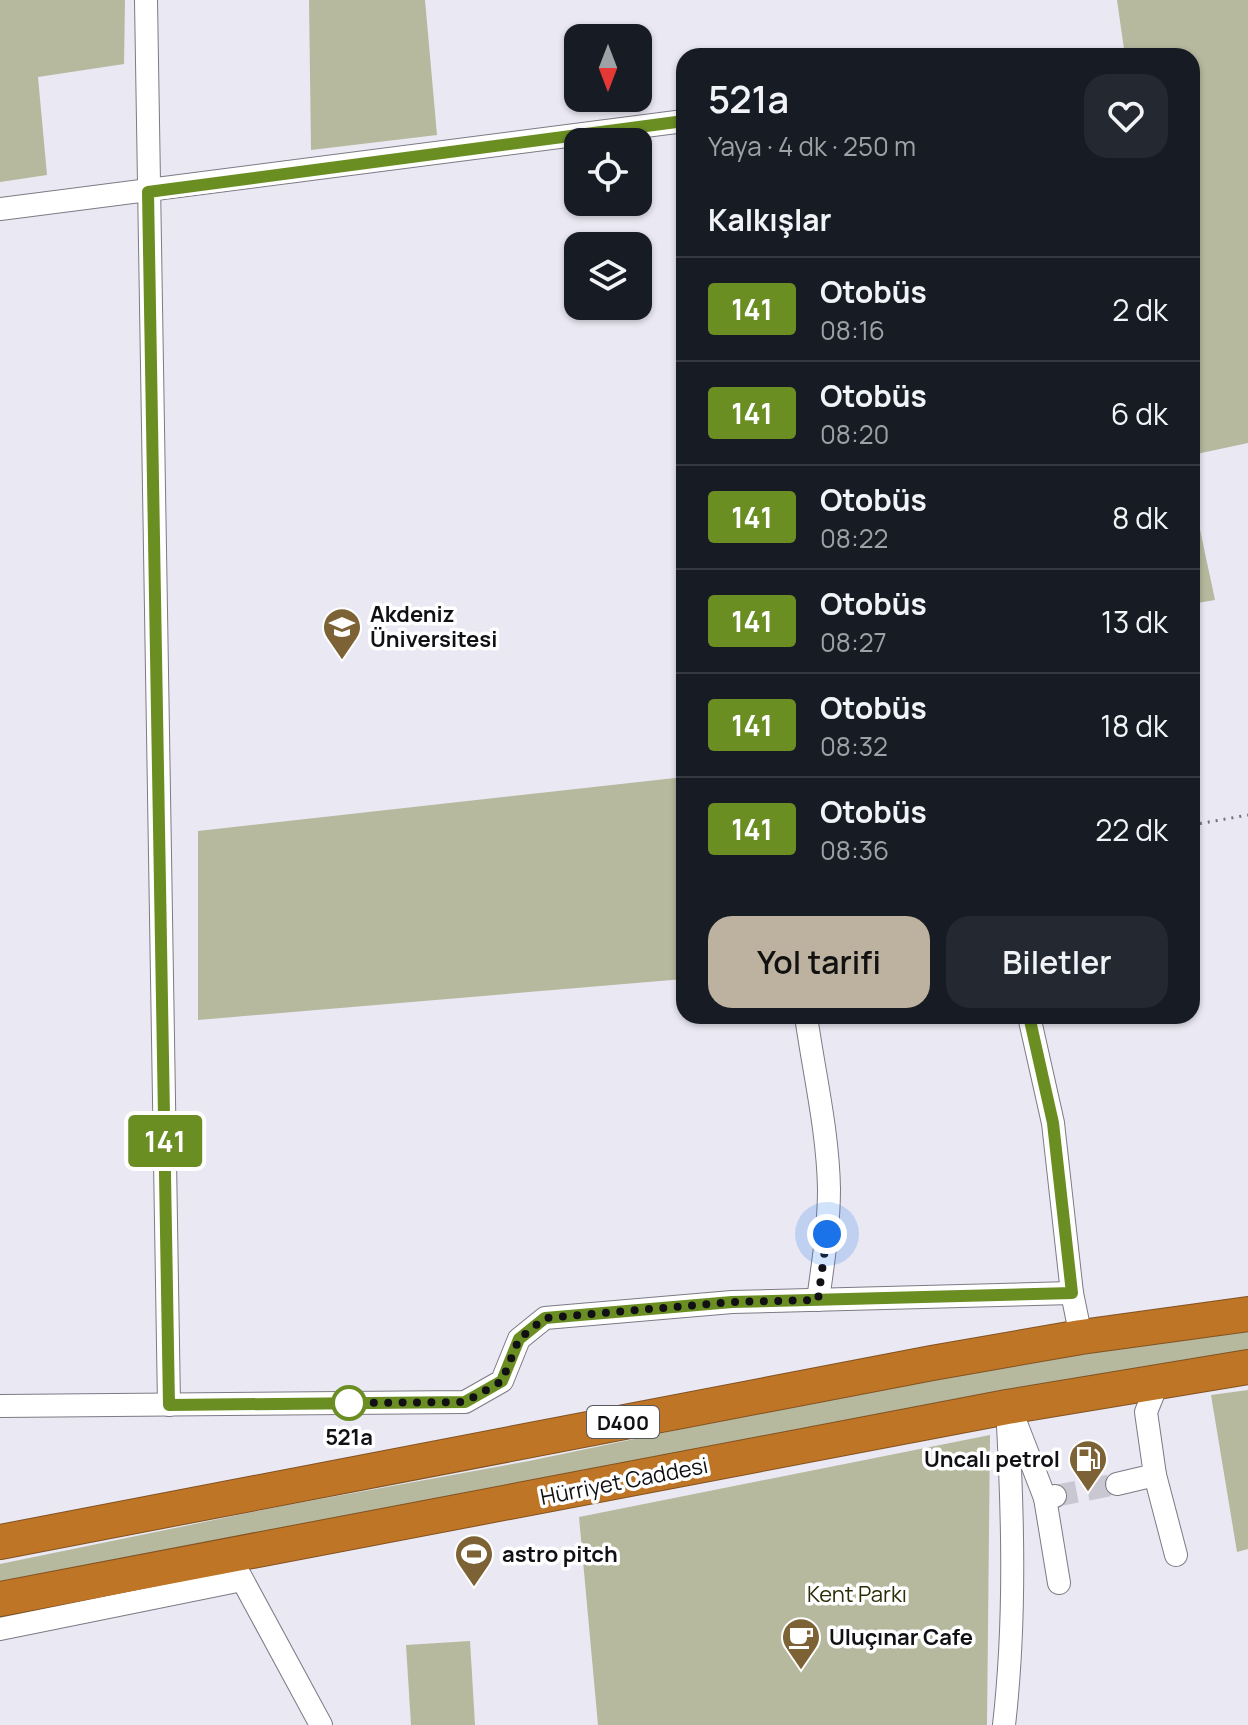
<!DOCTYPE html>
<html lang="tr">
<head>
<meta charset="utf-8">
<style>
  body { margin:0; font-family:Manrope,sans-serif; background:#242831; color:#f1f3f6; height:100vh; display:flex; flex-direction:column; font-size:30px; white-space:nowrap }
  * { box-sizing:border-box; margin:0 }
  p { font-size:26px; color:#9ea1a6 }
  .icon { flex:none; width:44px; height:44px; fill:none; stroke:currentColor; stroke-width:2; stroke-linecap:round; stroke-linejoin:round }
  .map { position:relative; flex:1; overflow:hidden }
  .side { position:absolute; left:676px; top:48px; width:524px; height:976px; display:flex; flex-direction:column; background:#171b24; border-radius:24px; box-shadow:0 2px 6px #0004 }
  .side>* { flex:none }
  .badge { padding:0 16px; border-radius:6px; font-size:28px; line-height:52px }
  .needle { width:52px; rotate:180deg }
  .tools { position:absolute; left:564px; top:24px; display:grid; gap:16px }
  .tools a { display:grid; place-items:center; width:88px; height:88px; border-radius:16px; background:#171b24; box-shadow:0 2px 6px #0004; font-size:40px }
  .you { position:absolute; width:40px; height:40px; margin:-20px; border:6px solid #fff; border-radius:50%; background:#1a73e8; box-shadow:0 0 0 12px #1a73e833 }
  .map>.badge { position:absolute; translate:-50% -50%; box-shadow:0 0 0 4px #fff }
  h2 { padding:0 32px; font-size:30px; line-height:72px }
  .round { display:grid; place-items:center; flex:none; width:84px; height:84px; border-radius:24px; background:#242831 }
  .head { display:flex; align-items:center; justify-content:space-between; height:136px; padding:0 32px }
  h1 { font-size:38px; font-weight:600; line-height:60px }
  .action { display:flex; gap:16px; margin-top:auto; padding:16px 32px }
  .action a { flex:1; height:92px; border-radius:24px; background:#bcb29f; color:#111; font-size:32px; font-weight:600; line-height:92px; text-align:center }
  .action a+a { background:#242831; color:#f1f3f6 }
  ul { padding:0; list-style:none }
  li { display:flex; align-items:center; gap:24px; height:104px; padding:0 32px; border-top:2px solid #363941 }
  li div { flex:1 }
  li b { display:block; font-size:30px }
  li em { font-style:normal }
  li .badge { min-width:88px; font-weight:700; text-align:center }
  .map>svg:first-child { display:block }
  .green { fill:#b6b99e }
  .lines { fill:none; stroke-linecap:round; stroke-linejoin:round }
  .minor-tunnel { stroke:#c9c8d2; stroke-width:22; stroke-dasharray:22 11; stroke-linecap:butt }
  .minor-casing { stroke:#7c7a84; stroke-width:24 }
  .highway-casing { stroke:#825220; stroke-width:36 }
  .path { stroke:#74737a; stroke-width:3; stroke-dasharray:2 6; stroke-linecap:butt }
  .minor { stroke:#fff; stroke-width:22 }
  .highway { stroke:#bf7526; stroke-width:34 }
  .line-casing { stroke:#fff; stroke-width:18 }
  .line { stroke:#6b8e23; stroke-width:12 }
  .walk { stroke:#111014; stroke-width:8; stroke-dasharray:0 14.4 }
  .stop-dot { fill:#fff; stroke:#6b8e23; stroke-width:4 }
  .labels { text-anchor:middle; dominant-baseline:central; stroke-width:7; stroke-linejoin:round; paint-order:stroke }
  .shield { fill:#fff; stroke:#58585a; stroke-width:2 }
  .shield-label { font-size:20px; font-weight:bold; fill:#111014 }
  .poi-label { font-size:22px; font-weight:bold; fill:#111014; stroke:#fff; text-anchor:start }
  .stop-label { font-size:22px; font-weight:bold; fill:#111014; stroke:#fff }
  .street-label { font-size:22px; fill:#111014; stroke:#fff }
  .park-label { font-size:22px; fill:#2a2d05; stroke:#fff }
</style>
</head>
<body>
<div class="map">
<svg width="1248" height="1725" viewBox="0 0 1248 1725">
  <rect width="100%" height="100%" fill="#eae8f3"/>
  <g class="green">
    <polygon points="0,0 125,0 124,64 38,77 47,175 0,182"/>
    <polygon points="309,0 425,0 437,135 311,150"/>
    <polygon points="1117,0 1248,0 1248,443 1192,455 1192,56 1125,56"/>
    <polygon points="1192,492 1215,600 1192,604"/>
    <polygon points="684,777 684,979 198,1020 198,831"/>
    <polygon points="1248,1329 1248,1355 955,1399 579,1477 0,1586 0,1564 282,1506 529,1461 958,1371"/>
    <polygon points="1248,1390 1248,1549 1237,1552 1211,1395"/>
    <polygon points="990,1435 987,1725 598,1725 579,1517"/>
    <polygon points="470,1641 475,1725 411,1725 406,1645"/>
  </g>
  <g class="lines">
    <polyline class="minor-tunnel" points="1055,1496 1117,1484"/>
    <g class="minor-casing">
      <g id="minor">
        <polyline points="146,0 169,1405"/>
        <polyline points="0,209 684,121"/>
        <path d="M806,1016C814,1073 828,1131 829,1189C829,1226 823,1263 818,1300"/>
        <polyline points="1029,1016 1053,1123 1072,1293 1081,1337"/>
        <polyline points="0,1406 465,1402 502,1381 519,1339 545,1318 732,1302 1072,1293"/>
        <polyline points="1014,1418 1045,1498 1055,1496"/>
        <polyline points="1155,1475 1176,1555"/>
        <polyline points="1117,1484 1155,1475 1146,1412 1158,1382"/>
        <polyline points="1045,1498 1059,1583"/>
        <polyline points="236,1568 321,1725"/>
        <polyline points="0,1629 242,1580"/>
        <path d="M1004,1725C1016,1620 1013,1513 1007,1407"/>
      </g>
    </g>
    <g class="highway-casing">
      <g id="highway">
        <polyline points="0,1542 932,1363 1081,1337 1248,1314"/>
        <polyline points="0,1599 1007,1407 1248,1367"/>
      </g>
    </g>
    <polyline class="path" points="1192,825 1248,815"/>
    <use href="#minor" class="minor"/>
    <use href="#highway" class="highway"/>
  </g>
  <g class="lines">
    <g class="line-casing">
      <polyline id="line" points="684,121 148,192 169,1405 465,1402 502,1381 519,1339 545,1318 732,1302 1072,1293 1053,1123 1029,1016"/>
    </g>
    <use href="#line" class="line"/>
    <polyline class="walk" points="349,1403 347,1403 465,1402 502,1381 519,1339 545,1318 732,1302 818,1300 827,1234"/>
  </g>
  <defs>
    <g id="university-pin" transform="scale(2)"><path d="M0 17L-7.5 6A9.5 9.5 0 1 1 7.5 6Z" fill="#7c6234" stroke="#fff"/><path d="M0-5L7-2L0 1L-7-2ZM-4 1L0 2.5L4 1V4Q0 6-4 4Z" fill="#fff"/></g>
    <g id="fuel-pin" transform="scale(2)"><path d="M0 17L-7.5 6A9.5 9.5 0 1 1 7.5 6Z" fill="#7c6234" stroke="#fff"/><path d="M-5.5-6h7V0h2V4h1.3V-2.5L3-4.5l.8-.8L6-3V5H2.5V1h-1V6h-7ZM-4.2-4.7v3.2H.2V-4.7Z" fill="#fff"/></g>
    <g id="stadium-pin" transform="scale(2)"><path d="M0 17L-7.5 6A9.5 9.5 0 1 1 7.5 6Z" fill="#7c6234" stroke="#fff"/><path d="M0-5a6.5 5 0 1 0 0 10a6.5 5 0 1 0 0-10ZM-3.5-1.8h7v3.6h-7Z" fill="#fff"/></g>
    <g id="cafe-pin" transform="scale(2)"><path d="M0 17L-7.5 6A9.5 9.5 0 1 1 7.5 6Z" fill="#7c6234" stroke="#fff"/><path d="M-5.5-4.5H6V0H3Q3 3.5 0 3.5H-2.5Q-5.5 3.5-5.5 0ZM3-3.2v2h1.7v-2ZM-6 4.5H4V6H-6Z" fill="#fff"/></g>
  </defs>
  <g fill-rule="evenodd">
    <use href="#university-pin" x="342" y="627"/>
    <use href="#fuel-pin" x="1088" y="1459"/>
    <use href="#stadium-pin" x="474" y="1554"/>
    <use href="#cafe-pin" x="801" y="1637"/>
  </g>
  <circle class="stop-dot" cx="349" cy="1403" r="16"/>
  <g class="labels">
    <rect class="shield" x="587" y="1406" width="72" height="32" rx="6"/>
    <g class="shield-label">
      <text x="623" y="1422">D400</text>
    </g>
    <g class="poi-label">
      <text x="370" y="614">Akdeniz<tspan x="370" dy="25">Üniversitesi</tspan></text>
      <text x="1060" y="1459" text-anchor="end">Uncalı petrol</text>
      <text x="502" y="1554">astro pitch</text>
      <text x="829" y="1637">Uluçınar Cafe</text>
    </g>
    <g class="stop-label">
      <text x="349" y="1437">521a</text>
    </g>
    <g class="street-label">
      <text transform="translate(624 1481) rotate(-11)">Hürriyet Caddesi</text>
    </g>
    <g class="park-label">
      <text x="857" y="1594">Kent Parkı</text>
    </g>
  </g>
</svg>
<div class="tools">
<a><svg class="needle" viewBox="-14 -14 28 28"><path d="M0-13l5 13h-10z" fill="#e53935"/><path d="M0 13l5-13h-10z" fill="#9ea1a6"/></svg></a>
<a><svg class="icon" aria-label="locate" viewBox="0 0 24 24"><circle cx="12" cy="12" r="6"/><path d="M12 2v4M12 18v4M2 12h4M18 12h4"/></svg></a>
<a><svg class="icon" aria-label="layers" viewBox="0 0 24 24"><path d="M12 4l9 5-9 5-9-5zM3 14l9 5 9-5"/></svg></a>
</div>
<div class="you" style="left:827px;top:1234px"></div>
<b class="badge" style="left:165px;top:1141px;background:#6b8e23;color:#fff">141</b>
<section class="side">
<div class="head"><div><h1>521a</h1><p>Yaya · 4 dk · 250 m</p></div><a class="round"><svg class="icon" aria-label="heart" viewBox="0 0 24 24"><path d="M12 20l-8-8c-3-5 5-10 8-4 3-6 11-1 8 4z"/></svg></a></div>
<h2>Kalkışlar</h2>
<ul>
<li><span class="badge" style="background:#6b8e23;color:#fff">141</span><div><b>Otobüs</b><p>08:16</p></div><em>2 dk</em></li>
<li><span class="badge" style="background:#6b8e23;color:#fff">141</span><div><b>Otobüs</b><p>08:20</p></div><em>6 dk</em></li>
<li><span class="badge" style="background:#6b8e23;color:#fff">141</span><div><b>Otobüs</b><p>08:22</p></div><em>8 dk</em></li>
<li><span class="badge" style="background:#6b8e23;color:#fff">141</span><div><b>Otobüs</b><p>08:27</p></div><em>13 dk</em></li>
<li><span class="badge" style="background:#6b8e23;color:#fff">141</span><div><b>Otobüs</b><p>08:32</p></div><em>18 dk</em></li>
<li><span class="badge" style="background:#6b8e23;color:#fff">141</span><div><b>Otobüs</b><p>08:36</p></div><em>22 dk</em></li>
</ul>
<div class="action"><a>Yol tarifi</a><a>Biletler</a></div>
</section>
</div>
</body>
</html>
